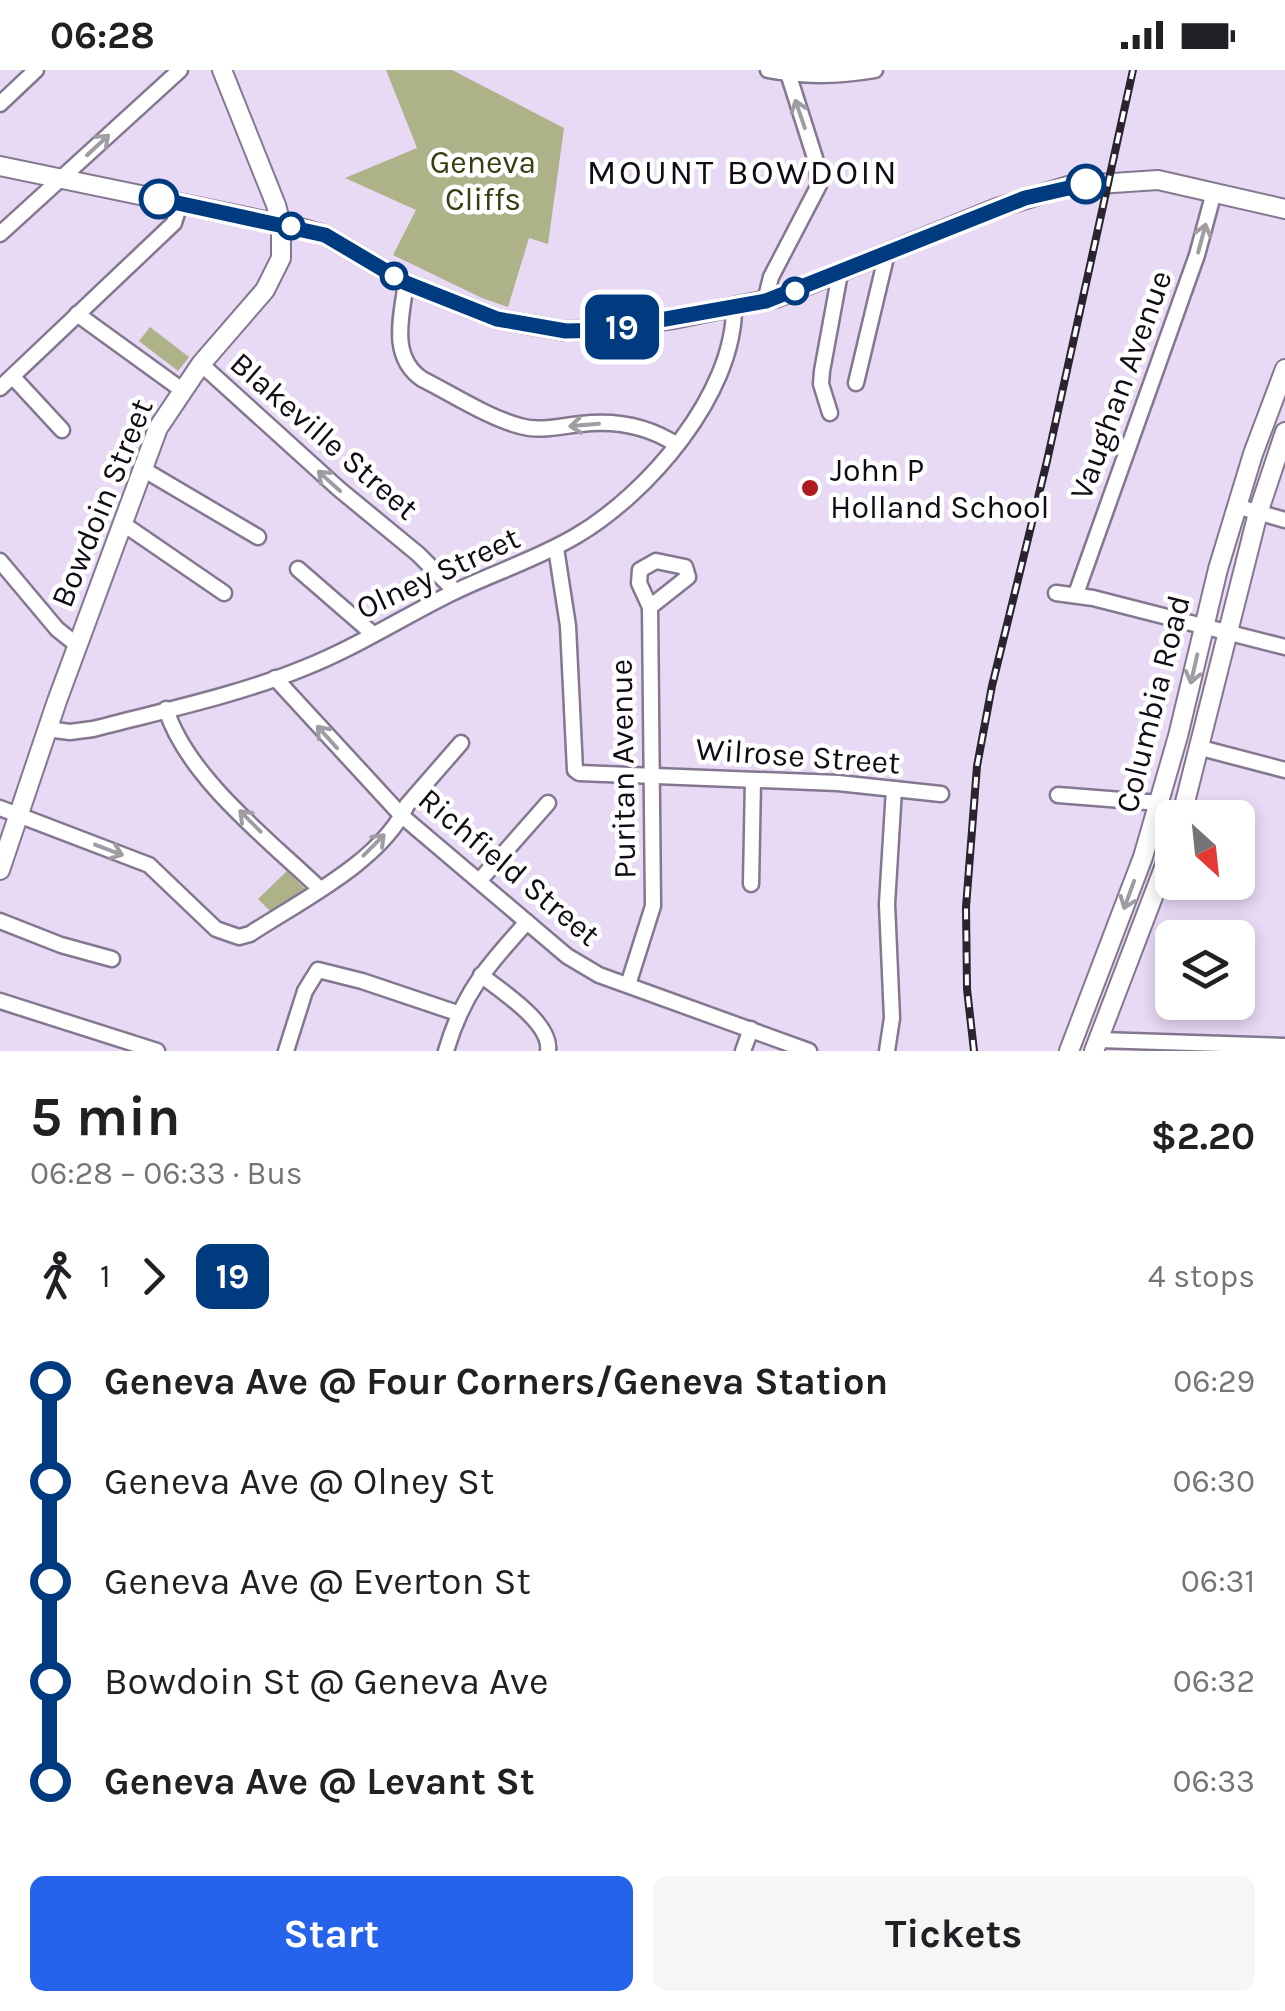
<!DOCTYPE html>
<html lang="en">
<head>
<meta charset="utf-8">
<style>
  body { margin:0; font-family:Karla,sans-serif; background:#f6f6f6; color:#202124; height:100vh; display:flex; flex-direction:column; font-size:38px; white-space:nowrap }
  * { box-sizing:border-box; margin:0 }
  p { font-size:32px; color:#757577 }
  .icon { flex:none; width:55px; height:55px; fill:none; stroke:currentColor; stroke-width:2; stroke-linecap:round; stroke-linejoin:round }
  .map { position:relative; height:981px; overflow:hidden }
  .drawer { display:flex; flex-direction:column; background:#fff; flex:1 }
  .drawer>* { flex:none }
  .badge { padding:0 20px; border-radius:15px; font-size:35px; line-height:65px }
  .needle { width:65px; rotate:153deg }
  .fabs { position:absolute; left:1155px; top:730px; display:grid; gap:20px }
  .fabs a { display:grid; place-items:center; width:100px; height:100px; border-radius:15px; background:#fff; box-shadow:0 5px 15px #0003; font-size:50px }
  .map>.badge { position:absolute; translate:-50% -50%; box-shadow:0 0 0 5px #fff }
  .legs { display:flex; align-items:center; gap:15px; height:110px; padding:0 30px; font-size:32px }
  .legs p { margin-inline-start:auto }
  .summary { display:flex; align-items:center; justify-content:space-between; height:170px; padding:0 30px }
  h1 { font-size:55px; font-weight:700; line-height:75px }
  .button { display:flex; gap:20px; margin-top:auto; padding:20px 30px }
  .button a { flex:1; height:115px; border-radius:15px; background:#2563eb; color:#fff; font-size:40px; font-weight:700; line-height:115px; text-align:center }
  .button a+a { background:#f6f6f6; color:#202124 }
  ul { padding:0 30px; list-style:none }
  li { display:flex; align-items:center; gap:35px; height:100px; font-size:38px }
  li i { display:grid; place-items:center; width:15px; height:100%; margin:0 12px; background:currentColor }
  li i::after { content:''; width:25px; height:25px; margin:-12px; border:8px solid; border-radius:50%; background:#fff }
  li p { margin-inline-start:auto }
  li:first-child i { background:linear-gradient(#0000 50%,currentColor 0) }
  li:last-child i { background:linear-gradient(currentColor 50%,#0000 0) }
  .status { display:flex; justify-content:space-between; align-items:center; height:70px; padding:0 50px; background:#fff; direction:ltr }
  .status svg { height:28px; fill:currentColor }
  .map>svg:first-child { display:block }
  .green { fill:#aeb288 }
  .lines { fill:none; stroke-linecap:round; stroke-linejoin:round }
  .minor-casing { stroke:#847790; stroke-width:19 }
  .major-casing { stroke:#847790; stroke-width:22 }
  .minor { stroke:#fff; stroke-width:14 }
  .major { stroke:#fff; stroke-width:18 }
  .rail-casing { stroke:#2a242f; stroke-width:8 }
  .rail { stroke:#fff; stroke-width:4; stroke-dasharray:11; stroke-linecap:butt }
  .oneway { stroke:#9f9da1 }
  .line-1-casing { stroke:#fff; stroke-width:22 }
  .line-1 { stroke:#003b80; stroke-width:15 }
  .stop-1-dot { fill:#fff; stroke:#003b80; stroke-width:5 }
  .poi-dot { fill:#ad1b1e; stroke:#fff; stroke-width:4 }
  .labels { text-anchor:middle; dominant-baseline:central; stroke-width:9; stroke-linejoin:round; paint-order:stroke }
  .park-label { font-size:32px; fill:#3a3d10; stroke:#fff }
  .street-label { font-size:32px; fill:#100b14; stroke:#fff }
  .poi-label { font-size:32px; fill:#100b14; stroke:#fff; text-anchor:start }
  .neighbourhood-label { font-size:35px; letter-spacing:2.5px; fill:#100b14; stroke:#fff }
</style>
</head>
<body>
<div class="status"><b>06:28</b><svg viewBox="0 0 49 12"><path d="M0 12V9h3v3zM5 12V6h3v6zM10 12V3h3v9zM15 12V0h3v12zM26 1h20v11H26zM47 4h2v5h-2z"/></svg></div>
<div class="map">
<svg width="1285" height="981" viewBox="0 0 1285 981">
  <rect width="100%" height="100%" fill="#e8d9f5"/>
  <g class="green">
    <polygon points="386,0 452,0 564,58 548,174 529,168 508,237 482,228 393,185 416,140 345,108 417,78"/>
    <polygon points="150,257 189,287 178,301 139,271"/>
    <polygon points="287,801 305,819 271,842 258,829"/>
  </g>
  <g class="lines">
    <g class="minor-casing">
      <g id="minor">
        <path d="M768,0C803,7 840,6 875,0"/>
        <polyline points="0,34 36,0"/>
        <polyline points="0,164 180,0"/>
        <path d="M406,213C401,248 390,287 422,309C452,324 489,348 520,356C540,362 561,356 581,354C615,350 648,356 677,375"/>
        <polyline points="765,231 771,207 819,115 815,88 787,0"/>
        <polyline points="77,244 182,320"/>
        <polyline points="201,294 339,419 418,484 455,521"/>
        <polyline points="13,307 62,360"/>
        <polyline points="856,313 887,183"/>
        <polyline points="0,318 174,153 180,133"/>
        <polyline points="830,343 821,314 822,301 840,203"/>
        <polyline points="141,398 258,467"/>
        <polyline points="1236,436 1285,450"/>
        <polyline points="122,453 224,523"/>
        <polyline points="556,478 568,556 575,700 579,703 838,713 941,724"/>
        <polyline points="0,491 57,559 77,575"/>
        <polyline points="298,499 373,564"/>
        <polyline points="1056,523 1093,528 1285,577"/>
        <polyline points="1076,524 1197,185 1214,122"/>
        <polyline points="275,608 402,746 567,886 599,905 809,981"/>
        <path d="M166,639C187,707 269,770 320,819"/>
        <path d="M47,659L70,662L93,659C162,641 238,625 304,598C355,578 403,547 452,523C493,503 537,489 576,466C648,424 734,324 734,238"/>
        <polyline points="1201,678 1285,700"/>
        <polyline points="1058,725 1160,733 1177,748"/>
        <path d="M0,738L149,795L216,859L239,867L250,864C300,831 382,791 407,735L461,673"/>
        <polyline points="480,810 548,733"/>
        <polyline points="751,814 753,710"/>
        <polyline points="0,851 61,875 112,889"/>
        <path d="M481,905C501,921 552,953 548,981"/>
        <polyline points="628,915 653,836 650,537 639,513 640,500 656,491 685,497 688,507 650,537"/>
        <polyline points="0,931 157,981"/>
        <polyline points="1099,970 1285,976"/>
        <polyline points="286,981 305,921 318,900 362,911 457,943"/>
        <path d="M446,981C463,923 487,896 527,852"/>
        <polyline points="743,981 751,959"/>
        <polyline points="887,981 892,948 887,834 894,719"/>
      </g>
    </g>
    <g class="major-casing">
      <g id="major">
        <polyline points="0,96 304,159 325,165 406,213 497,249 565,261 604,260 674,249 776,228 997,138 1068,116 1158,110 1285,139"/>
        <polyline points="1181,748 1258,443 1285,362"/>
        <polyline points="0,800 57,631 158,358 201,294 265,220 281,188 281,154 276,135 222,0"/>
        <polyline points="1069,981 1143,787 1178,666 1218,499 1253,384 1285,299"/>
        <polyline points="1094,981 1172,777"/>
      </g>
    </g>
    <use href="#minor" class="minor"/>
    <use href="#major" class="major"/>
    <g class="rail-casing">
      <polyline id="rail" points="974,981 967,919 966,837 977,696 992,616 1047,391 1133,0"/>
    </g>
    <use href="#rail" class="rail"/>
  </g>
  <defs><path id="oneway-shaft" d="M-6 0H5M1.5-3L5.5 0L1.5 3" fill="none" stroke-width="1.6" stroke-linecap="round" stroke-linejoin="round" transform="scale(2.5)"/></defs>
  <g class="oneway">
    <use href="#oneway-shaft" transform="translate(800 44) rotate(-109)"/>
    <use href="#oneway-shaft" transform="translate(98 75) rotate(-43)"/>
    <use href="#oneway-shaft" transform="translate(1202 168) rotate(-75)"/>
    <use href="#oneway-shaft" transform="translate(584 355) rotate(175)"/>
    <use href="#oneway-shaft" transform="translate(329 411) rotate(-138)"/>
    <use href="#oneway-shaft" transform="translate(1194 599) rotate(103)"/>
    <use href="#oneway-shaft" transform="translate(327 667) rotate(-132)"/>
    <use href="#oneway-shaft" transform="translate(250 751) rotate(-135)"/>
    <use href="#oneway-shaft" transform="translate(374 775) rotate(-45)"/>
    <use href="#oneway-shaft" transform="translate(109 780) rotate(21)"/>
    <use href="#oneway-shaft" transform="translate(1129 825) rotate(110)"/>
  </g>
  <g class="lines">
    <g class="line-1-casing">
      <polyline id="line-1" points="159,129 325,165 406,213 497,249 566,261 604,260 766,231 1025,128 1086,114"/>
    </g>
    <use href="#line-1" class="line-1"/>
  </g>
  <g class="stop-1-dot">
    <circle cx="1086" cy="114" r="18"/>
    <circle cx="159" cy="129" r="18"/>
    <circle cx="291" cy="156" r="12"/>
    <circle cx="394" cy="206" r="12"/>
    <circle cx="795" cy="221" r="12"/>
  </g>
  <circle class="poi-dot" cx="810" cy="418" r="10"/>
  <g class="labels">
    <g class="park-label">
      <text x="483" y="92">Geneva<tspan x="483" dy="37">Cliffs</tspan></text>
    </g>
    <g class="street-label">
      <text transform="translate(1121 315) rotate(-70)">Vaughan Avenue</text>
      <text transform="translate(324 366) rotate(41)">Blakeville Street</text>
      <text transform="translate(102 433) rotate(-68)">Bowdoin Street</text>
      <text transform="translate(438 503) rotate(-25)">Olney Street</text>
      <text transform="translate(1153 634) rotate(-76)">Columbia Road</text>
      <text transform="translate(798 686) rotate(4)">Wilrose Street</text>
      <text transform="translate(623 699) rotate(-91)">Puritan Avenue</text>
      <text transform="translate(509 797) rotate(40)">Richfield Street</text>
    </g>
    <g class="poi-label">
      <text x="830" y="400">John P<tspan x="830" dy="37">Holland School</tspan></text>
    </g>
    <g class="neighbourhood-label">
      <text x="743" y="102">MOUNT BOWDOIN</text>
    </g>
  </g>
</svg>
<div class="fabs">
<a><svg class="needle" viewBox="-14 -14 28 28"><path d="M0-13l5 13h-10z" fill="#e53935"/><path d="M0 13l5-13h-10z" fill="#757577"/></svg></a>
<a><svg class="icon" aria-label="layers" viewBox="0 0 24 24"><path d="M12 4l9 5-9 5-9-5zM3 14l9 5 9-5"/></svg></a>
</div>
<b class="badge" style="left:622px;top:257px;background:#003b80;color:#fff">19</b>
</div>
<section class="drawer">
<div class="summary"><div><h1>5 min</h1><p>06:28 – 06:33 · Bus</p></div><b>$2.20</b></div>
<div class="legs"><svg class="icon" aria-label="walk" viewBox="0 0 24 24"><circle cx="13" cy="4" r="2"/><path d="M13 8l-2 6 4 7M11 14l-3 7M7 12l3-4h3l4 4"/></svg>1<svg class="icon" aria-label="forward" viewBox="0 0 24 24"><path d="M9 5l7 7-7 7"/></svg><b class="badge" style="background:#003b80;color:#fff">19</b><p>4 stops</p></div>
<ul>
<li><i style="color:#003b80"></i><b>Geneva Ave @ Four Corners/Geneva Station</b><p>06:29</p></li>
<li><i style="color:#003b80"></i><span>Geneva Ave @ Olney St</span><p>06:30</p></li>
<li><i style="color:#003b80"></i><span>Geneva Ave @ Everton St</span><p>06:31</p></li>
<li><i style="color:#003b80"></i><span>Bowdoin St @ Geneva Ave</span><p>06:32</p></li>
<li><i style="color:#003b80"></i><b>Geneva Ave @ Levant St</b><p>06:33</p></li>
</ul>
<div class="button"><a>Start</a><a>Tickets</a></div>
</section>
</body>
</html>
